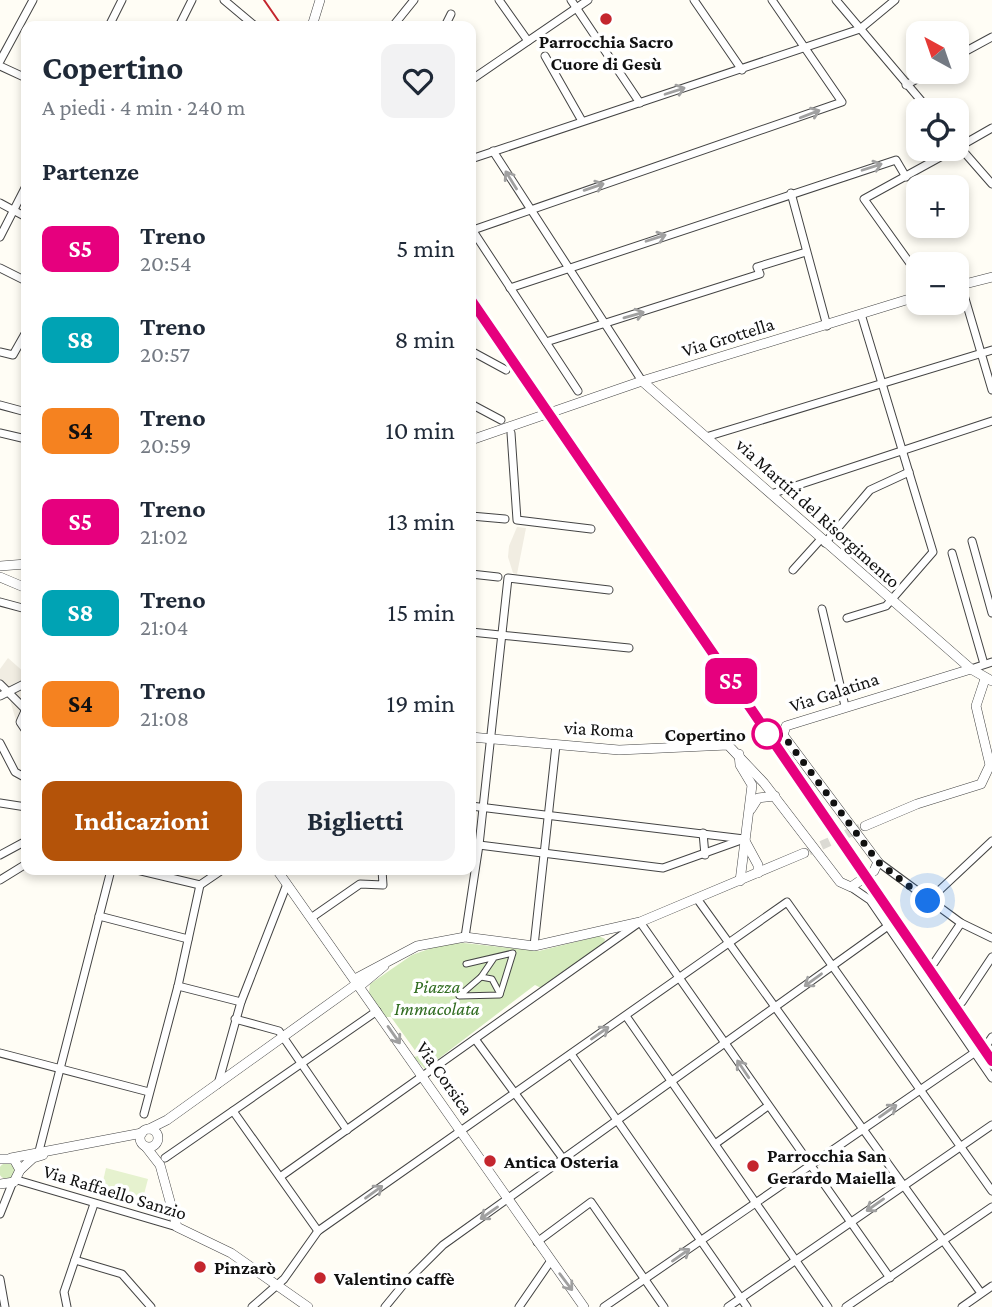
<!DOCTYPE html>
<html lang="it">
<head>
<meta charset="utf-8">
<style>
  body { margin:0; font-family:"Crimson Pro",serif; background:#f2f2f3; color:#1f2937; height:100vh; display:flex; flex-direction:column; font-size:26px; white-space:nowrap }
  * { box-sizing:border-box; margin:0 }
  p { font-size:23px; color:#747a83 }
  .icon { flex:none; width:38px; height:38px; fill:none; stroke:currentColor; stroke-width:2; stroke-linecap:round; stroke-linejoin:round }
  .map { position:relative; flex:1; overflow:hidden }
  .sheet { position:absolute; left:21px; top:21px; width:455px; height:854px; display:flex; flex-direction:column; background:#fff; border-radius:14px; box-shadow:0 4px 10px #0003 }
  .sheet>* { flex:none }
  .badge { padding:0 14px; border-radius:10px; font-size:24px; line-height:46px }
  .needle { width:46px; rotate:320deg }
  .controls { position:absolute; left:906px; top:21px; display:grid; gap:14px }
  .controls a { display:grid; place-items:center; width:63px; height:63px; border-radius:14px; background:#fff; box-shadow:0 4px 10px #0003; font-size:35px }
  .you { position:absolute; width:35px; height:35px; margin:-18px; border:5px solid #fff; border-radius:50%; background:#1a73e8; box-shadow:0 0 0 10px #1a73e833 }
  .map>.badge { position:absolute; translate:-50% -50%; box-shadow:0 0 0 4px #fff }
  h2 { padding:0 21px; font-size:26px; line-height:63px }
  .round { display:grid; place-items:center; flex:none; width:74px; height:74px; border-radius:14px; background:#f2f2f3 }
  .summary { display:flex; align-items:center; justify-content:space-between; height:119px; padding:0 21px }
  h1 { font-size:33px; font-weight:700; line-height:52px }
  .primary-button { display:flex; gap:14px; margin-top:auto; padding:14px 21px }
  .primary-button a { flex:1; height:80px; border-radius:14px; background:#b45309; color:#fff; font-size:28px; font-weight:700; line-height:80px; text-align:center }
  .primary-button a+a { background:#f2f2f3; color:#1f2937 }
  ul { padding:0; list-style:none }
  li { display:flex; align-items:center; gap:21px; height:91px; padding:0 21px }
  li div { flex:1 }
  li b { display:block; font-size:26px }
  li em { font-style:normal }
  li .badge { min-width:77px; font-weight:700; text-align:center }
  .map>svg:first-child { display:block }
  .green { fill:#d5ebbd }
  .pitch { fill:#e6f2cf }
  .plaza { fill:#f1ede2 }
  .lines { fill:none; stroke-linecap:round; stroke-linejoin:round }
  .tertiary-tunnel { stroke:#dbdad3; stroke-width:9; stroke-dasharray:9 4.5; stroke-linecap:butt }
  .pedestrian-casing { stroke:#444; stroke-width:7 }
  .minor-casing { stroke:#444; stroke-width:9 }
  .tertiary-casing { stroke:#444; stroke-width:10 }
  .pedestrian { stroke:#fff; stroke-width:5 }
  .minor { stroke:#fff; stroke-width:7 }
  .tertiary { stroke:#fff; stroke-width:9 }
  .rail { stroke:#c4262e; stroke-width:2 }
  .oneway { stroke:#a0a0a0 }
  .line-casing { stroke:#fff; stroke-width:16 }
  .line { stroke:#e6007e; stroke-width:10 }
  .walk { stroke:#111; stroke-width:7; stroke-dasharray:0 12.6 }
  .poi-dot { fill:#c4262e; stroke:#fff; stroke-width:2.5 }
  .stop-dot { fill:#fff; stroke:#e6007e; stroke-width:3.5 }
  .labels { text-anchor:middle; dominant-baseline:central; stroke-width:7; stroke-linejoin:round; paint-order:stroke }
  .poi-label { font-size:19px; font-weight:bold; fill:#111; stroke:#fff; text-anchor:start }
  .street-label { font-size:19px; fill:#111; stroke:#fff }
  .stop-label { font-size:19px; font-weight:bold; fill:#111; stroke:#fff; text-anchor:end }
  .park-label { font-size:19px; font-style:italic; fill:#2f6b1f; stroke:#fff }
</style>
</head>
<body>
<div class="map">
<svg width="992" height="1307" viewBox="0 0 992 1307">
  <rect width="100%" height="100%" fill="#fffdf5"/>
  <g class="green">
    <polygon points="599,936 605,939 604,943 543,989 535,985 425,1069 413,1057 419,1056 391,1017 386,1017 369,993 370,984 412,955 443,944 464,943 539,951"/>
    <circle cx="7" cy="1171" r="8"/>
  </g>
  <polygon class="pitch" points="106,1168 148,1179 142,1202 101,1190"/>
  <g class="plaza">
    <polygon points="517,527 526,528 517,574 513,573 508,557 509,546"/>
    <polygon points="8,658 26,674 26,719 17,724 10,700 0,686 0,669"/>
  </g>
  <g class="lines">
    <polyline class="tertiary-tunnel" points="809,851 860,828"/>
    <g class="pedestrian-casing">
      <g id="pedestrian">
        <polyline points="466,964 513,953 500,995 459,996 481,977 494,958"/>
        <polyline points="481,977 492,979 500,994"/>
      </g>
    </g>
    <g class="minor-casing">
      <g id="minor">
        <polyline points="224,0 255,26"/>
        <polyline points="499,0 528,41"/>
        <polyline points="571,0 640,103"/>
        <polyline points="694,0 742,70"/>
        <polyline points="836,0 929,110"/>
        <polyline points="109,26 122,0"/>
        <polyline points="179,26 192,0"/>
        <polyline points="393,26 414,0"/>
        <polyline points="445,26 451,14"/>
        <polyline points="545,56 582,121"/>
        <polyline points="957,56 992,37"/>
        <polyline points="0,61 33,0"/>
        <polyline points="0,66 26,78"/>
        <polyline points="471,80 588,0"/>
        <polyline points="906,85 930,72"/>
        <polyline points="957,144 992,184"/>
        <polyline points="957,148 992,128"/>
        <polyline points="493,151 642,381"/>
        <polyline points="471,159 860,29 895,0"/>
        <polyline points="791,193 827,326"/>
        <polyline points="0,203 26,217"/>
        <polyline points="471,228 578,391"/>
        <polyline points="473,230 842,102 772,0"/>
        <polyline points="0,237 26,186"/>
        <polyline points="0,268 26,281"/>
        <polyline points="919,276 864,199 955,149"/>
        <polyline points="961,285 992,390"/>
        <polyline points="510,288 896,160 906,177"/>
        <polyline points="546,342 760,274 757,267 806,252"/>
        <polyline points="471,351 506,370"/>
        <polyline points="0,352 13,355 26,332"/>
        <polyline points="471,404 501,420"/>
        <polyline points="0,405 26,412"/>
        <polyline points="0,433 26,439"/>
        <polyline points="511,433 517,520 591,529"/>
        <polyline points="706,437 992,350"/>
        <polyline points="771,494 992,421"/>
        <polyline points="471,516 505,519"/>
        <polyline points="972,541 992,613"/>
        <polyline points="825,543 870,490 909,472"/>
        <polyline points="952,553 984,664"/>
        <polyline points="793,570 821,539"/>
        <polyline points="471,574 498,577"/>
        <polyline points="0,602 26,609"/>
        <polyline points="822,609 845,706"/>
        <polyline points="847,618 886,606 933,552 861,314"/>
        <polyline points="471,632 629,648"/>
        <polyline points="971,669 992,662"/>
        <polyline points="0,684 26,710"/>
        <polyline points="0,696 26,683"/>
        <polyline points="25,711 20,722 26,731"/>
        <polyline points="0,743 15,772 26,778"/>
        <polyline points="0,803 26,807"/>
        <polyline points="471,806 744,839"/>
        <polyline points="703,833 705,855"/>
        <polyline points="471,844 663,868 744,839"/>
        <polyline points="0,855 26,841"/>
        <polyline points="878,862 961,923 992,938"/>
        <polyline points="137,870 200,885 222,870"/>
        <polyline points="0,880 26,864"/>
        <polyline points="851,887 870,900 992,1078"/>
        <polyline points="698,900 981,1293"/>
        <polyline points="928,901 992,841"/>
        <polyline points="99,916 188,939"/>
        <polyline points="311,918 360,884 383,885 382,870"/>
        <polyline points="465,937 479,845 508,578 609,590"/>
        <polyline points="534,946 556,745"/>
        <polyline points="934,963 961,923"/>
        <polyline points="178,986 241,1002"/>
        <polyline points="962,1002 992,957"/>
        <polyline points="626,1016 828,1307"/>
        <polyline points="235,1019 279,1031 347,1130"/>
        <polyline points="475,1039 564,1160"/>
        <polyline points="988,1043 992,1037"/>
        <polyline points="0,1053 149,1092"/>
        <polyline points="571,1054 747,1307"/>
        <polyline points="218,1084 241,1002 287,884"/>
        <polyline points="233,1111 318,1231"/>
        <polyline points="144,1114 178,986 200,885"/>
        <polyline points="715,1144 768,1106"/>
        <polyline points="39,1151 111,870"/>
        <polyline points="165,1158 377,1011"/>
        <polyline points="280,1177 640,922 890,1278"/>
        <polyline points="17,1180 177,1227"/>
        <polyline points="0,1214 12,1184"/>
        <polyline points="537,1242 591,1202 664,1307"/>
        <polyline points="75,1260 122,1274 151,1307"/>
        <polyline points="0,1279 5,1307"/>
        <polyline points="67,1307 64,1292 94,1204"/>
        <polyline points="252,1307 284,1279 318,1231 787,902 992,1191"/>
        <polyline points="385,1307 403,1285 443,1245 888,926"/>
        <polyline points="519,1307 550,1262"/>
        <polyline points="604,1307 974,1053"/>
        <polyline points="728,1307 992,1125"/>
        <polyline points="846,1307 992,1207"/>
        <polyline points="962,1307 992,1286"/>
      </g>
    </g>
    <g class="tertiary-casing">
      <g id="tertiary">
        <polyline points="312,26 320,0"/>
        <polyline points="957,286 992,277"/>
        <polyline points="642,381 971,669"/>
        <polyline points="471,440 642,381 919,296"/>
        <polyline points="0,566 26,564"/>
        <polyline points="0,577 26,588"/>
        <polyline points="471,737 619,750 728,745 764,783 840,882 851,887 874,871 878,862 783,735 786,726 971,669 992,681"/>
        <polyline points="739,754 740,765 752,785 740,881"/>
        <polyline points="751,809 758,798 775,796"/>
        <polyline points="865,826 917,804 981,784 990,765 976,706 985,679"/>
        <polyline points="745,841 758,865 758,873"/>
        <polyline points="277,870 584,1307"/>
        <polyline points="355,979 417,946 465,937 534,946 640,922 804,853"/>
        <polyline points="360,986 384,966"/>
        <polyline points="149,1129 167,1120 358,983"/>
        <circle cx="149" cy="1138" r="9"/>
        <polyline points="146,1147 160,1165 177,1227 231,1253 308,1307"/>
        <polyline points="11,1158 142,1133"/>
        <polyline points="0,1159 14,1159 20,1170 14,1182 0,1184"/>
        <polyline points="20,1170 33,1158 43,1155"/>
      </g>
    </g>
    <use href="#pedestrian" class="pedestrian"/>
    <use href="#minor" class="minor"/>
    <use href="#tertiary" class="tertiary"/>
    <g class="rail">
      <polyline points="264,0 282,26"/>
      <polyline points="471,300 992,1061"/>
    </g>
  </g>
  <defs><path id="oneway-shaft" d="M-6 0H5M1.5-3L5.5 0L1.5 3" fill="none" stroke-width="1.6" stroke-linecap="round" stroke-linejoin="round" transform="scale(1.75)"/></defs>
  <g class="oneway">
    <use href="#oneway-shaft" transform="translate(675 91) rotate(-18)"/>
    <use href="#oneway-shaft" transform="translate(810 114) rotate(-21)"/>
    <use href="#oneway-shaft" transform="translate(872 167) rotate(-18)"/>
    <use href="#oneway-shaft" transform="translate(511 180) rotate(-122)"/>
    <use href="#oneway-shaft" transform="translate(594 187) rotate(-19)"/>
    <use href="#oneway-shaft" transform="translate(656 238) rotate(-18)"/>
    <use href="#oneway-shaft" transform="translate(634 315) rotate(-16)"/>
    <use href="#oneway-shaft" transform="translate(813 980) rotate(144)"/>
    <use href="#oneway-shaft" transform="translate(600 1033) rotate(-35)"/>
    <use href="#oneway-shaft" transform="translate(394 1035) rotate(55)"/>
    <use href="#oneway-shaft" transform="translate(743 1069) rotate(-124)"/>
    <use href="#oneway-shaft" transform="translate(888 1111) rotate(-35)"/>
    <use href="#oneway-shaft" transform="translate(374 1192) rotate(-36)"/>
    <use href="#oneway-shaft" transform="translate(875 1205) rotate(145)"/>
    <use href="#oneway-shaft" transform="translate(489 1213) rotate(145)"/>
    <use href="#oneway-shaft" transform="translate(681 1255) rotate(-35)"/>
    <use href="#oneway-shaft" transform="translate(566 1282) rotate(53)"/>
  </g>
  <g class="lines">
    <g class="line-casing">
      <polyline id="line" points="471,300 992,1061"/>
    </g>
    <use href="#line" class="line"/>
    <polyline class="walk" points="767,734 783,735 878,862 928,901"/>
  </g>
  <g class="poi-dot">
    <circle cx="606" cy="19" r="7"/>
    <circle cx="490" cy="1161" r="7"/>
    <circle cx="753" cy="1166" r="7"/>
    <circle cx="200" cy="1267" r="7"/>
    <circle cx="320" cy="1278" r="7"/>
  </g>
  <circle class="stop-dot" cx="767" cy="734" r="14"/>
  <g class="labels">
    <g class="poi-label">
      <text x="606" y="41" text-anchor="middle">Parrocchia Sacro<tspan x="606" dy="22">Cuore di Gesù</tspan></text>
      <text x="767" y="1155">Parrocchia San<tspan x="767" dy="22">Gerardo Maiella</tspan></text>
      <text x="504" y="1161">Antica Osteria</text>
      <text x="214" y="1267">Pinzarò</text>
      <text x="334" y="1278">Valentino caffè</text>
    </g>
    <g class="street-label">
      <text transform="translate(728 337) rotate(-17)">Via Grottella</text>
      <text transform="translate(818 513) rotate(42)">via Martiri del Risorgimento</text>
      <text transform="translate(834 692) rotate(-18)">Via Galatina</text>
      <text transform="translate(599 729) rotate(3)">via Roma</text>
      <text transform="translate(445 1078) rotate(55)">Via Corsica</text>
      <text transform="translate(115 1192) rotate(17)">Via Raffaello Sanzio</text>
    </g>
    <g class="stop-label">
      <text x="746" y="734">Copertino</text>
    </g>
    <g class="park-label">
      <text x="437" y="986">Piazza<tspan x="437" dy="22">Immacolata</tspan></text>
    </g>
  </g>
</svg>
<div class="controls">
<a><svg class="needle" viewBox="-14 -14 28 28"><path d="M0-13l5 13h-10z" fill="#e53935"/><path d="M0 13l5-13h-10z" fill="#747a83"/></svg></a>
<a><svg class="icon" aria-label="locate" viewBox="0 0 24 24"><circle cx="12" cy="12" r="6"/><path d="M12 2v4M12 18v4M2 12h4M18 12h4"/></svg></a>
<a>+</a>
<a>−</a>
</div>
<div class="you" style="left:928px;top:901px"></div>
<b class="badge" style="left:731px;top:681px;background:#e6007e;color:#fff">S5</b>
<section class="sheet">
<div class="summary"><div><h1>Copertino</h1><p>A piedi · 4 min · 240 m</p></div><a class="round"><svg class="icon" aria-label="heart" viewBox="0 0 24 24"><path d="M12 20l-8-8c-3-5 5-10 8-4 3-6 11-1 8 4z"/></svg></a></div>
<h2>Partenze</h2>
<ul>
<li><span class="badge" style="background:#e6007e;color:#fff">S5</span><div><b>Treno</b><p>20:54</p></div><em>5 min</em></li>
<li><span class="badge" style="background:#00a3b4;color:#fff">S8</span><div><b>Treno</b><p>20:57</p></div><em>8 min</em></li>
<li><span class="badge" style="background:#f58220;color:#111">S4</span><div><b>Treno</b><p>20:59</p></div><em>10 min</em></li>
<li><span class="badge" style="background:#e6007e;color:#fff">S5</span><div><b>Treno</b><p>21:02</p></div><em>13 min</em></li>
<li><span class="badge" style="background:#00a3b4;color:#fff">S8</span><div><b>Treno</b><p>21:04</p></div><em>15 min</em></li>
<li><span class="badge" style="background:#f58220;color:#111">S4</span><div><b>Treno</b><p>21:08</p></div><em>19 min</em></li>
</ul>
<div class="primary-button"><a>Indicazioni</a><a>Biglietti</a></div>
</section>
</div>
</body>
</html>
